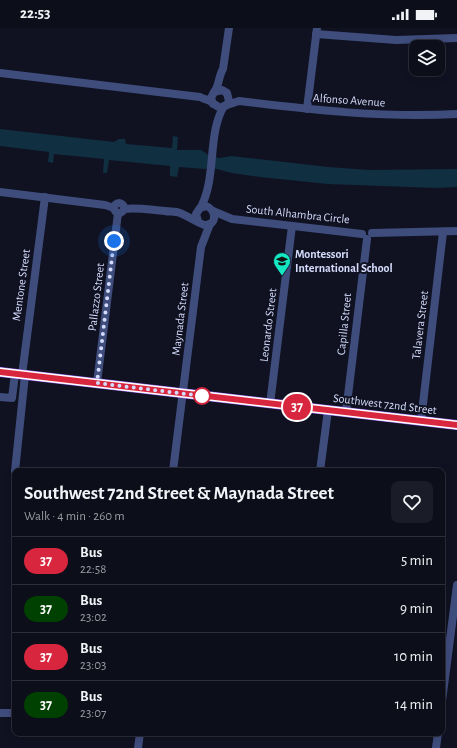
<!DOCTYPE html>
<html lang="en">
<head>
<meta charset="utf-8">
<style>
  body { margin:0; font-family:"Alegreya Sans",sans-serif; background:#1a1c27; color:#f1f3f6; height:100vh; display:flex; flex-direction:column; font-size:15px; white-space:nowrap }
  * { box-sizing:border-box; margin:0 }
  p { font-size:13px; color:#9a9ca2 }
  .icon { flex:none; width:22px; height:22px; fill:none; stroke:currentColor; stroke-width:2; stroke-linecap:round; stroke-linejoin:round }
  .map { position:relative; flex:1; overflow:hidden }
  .panel { position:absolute; left:12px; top:440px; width:433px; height:268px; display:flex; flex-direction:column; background:#0c0e1a; border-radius:8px; box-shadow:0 2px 10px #0003,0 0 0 1px #2c2e39 }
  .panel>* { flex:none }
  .badge { padding:0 8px; border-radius:13px; font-size:14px; line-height:26px }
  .fabs { position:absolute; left:409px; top:12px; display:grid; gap:8px }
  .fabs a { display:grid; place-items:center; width:36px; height:36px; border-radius:8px; background:#0c0e1a; box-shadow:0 2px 10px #0003,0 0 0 1px #2c2e39; font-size:20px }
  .you { position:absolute; width:20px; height:20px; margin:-10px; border:3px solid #fff; border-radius:50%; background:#1a73e8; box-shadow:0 0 0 6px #1a73e833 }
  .map>.badge { position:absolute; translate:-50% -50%; box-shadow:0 0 0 2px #fff }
  .round { display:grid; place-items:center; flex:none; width:42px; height:42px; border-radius:8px; background:#1a1c27 }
  .overview { display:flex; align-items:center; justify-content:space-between; height:68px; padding:0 12px }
  h1 { font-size:19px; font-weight:600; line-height:30px }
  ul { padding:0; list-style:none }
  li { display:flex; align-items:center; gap:12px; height:48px; padding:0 12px; border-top:1px solid #2c2e39 }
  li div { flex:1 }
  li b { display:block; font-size:15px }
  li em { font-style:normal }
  li .badge { min-width:44px; font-weight:700; text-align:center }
  .status { display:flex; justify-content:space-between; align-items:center; height:28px; padding:0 20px; background:#0c0e1a; direction:ltr }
  .status svg { height:11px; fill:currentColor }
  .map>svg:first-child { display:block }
  .water { fill:#102f41 }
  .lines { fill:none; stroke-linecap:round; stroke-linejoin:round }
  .minor { stroke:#3f4d7d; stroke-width:8 }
  .major { stroke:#9765f2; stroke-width:10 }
  .line-casing { stroke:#fff; stroke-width:9 }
  .line { stroke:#d7263d; stroke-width:6 }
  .walk { stroke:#d4dbfb; stroke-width:4; stroke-dasharray:0 7.2 }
  .stop-dot { fill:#fff; stroke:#d7263d; stroke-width:2 }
  .labels { text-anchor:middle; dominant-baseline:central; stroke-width:4; stroke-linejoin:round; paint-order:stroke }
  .street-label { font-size:12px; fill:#d4dbfb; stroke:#101222 }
  .poi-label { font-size:12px; font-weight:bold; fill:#d4dbfb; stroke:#101222; text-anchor:start }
</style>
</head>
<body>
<div class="status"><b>22:53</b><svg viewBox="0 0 49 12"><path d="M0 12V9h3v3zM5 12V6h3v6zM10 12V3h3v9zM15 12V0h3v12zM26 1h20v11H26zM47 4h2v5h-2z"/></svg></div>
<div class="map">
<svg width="457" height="720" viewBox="0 0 457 720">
  <rect width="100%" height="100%" fill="#101222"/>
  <polygon class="water" points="0,101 114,114 119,111 125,111 126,116 172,120 173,108 178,109 177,122 201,122 210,128 220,130 231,128 328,139 369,142 457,141 457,159 436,160 328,156 260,149 232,145 209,139 205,141 179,139 177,149 170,148 170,138 109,132 107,145 103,145 104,131 54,126 53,135 48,134 49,124 0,118"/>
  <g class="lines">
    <g class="minor">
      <polyline points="316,6 396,12 457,10"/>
      <path d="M0,45L200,69C203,71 206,71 210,73C217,78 223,85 229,73L227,65L222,62L214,64L211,70L213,76"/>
      <path d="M215,63C219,57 219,47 223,41L229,0"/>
      <path d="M227,77L239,73C312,82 384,90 457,86"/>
      <polyline points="307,81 317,0"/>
      <polyline points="0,164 105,177 114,180"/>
      <circle cx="119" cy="180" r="5"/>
      <path d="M201,179C217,148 207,106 224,78"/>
      <path d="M124,181C137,179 151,182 165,183C169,184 176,183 180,185C186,187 202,197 205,197C218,197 216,181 206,178L200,180L196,186L198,193"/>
      <polyline points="213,183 232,191 362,206"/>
      <polyline points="372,205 457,203"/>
      <polyline points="22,347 45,169"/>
      <polyline points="97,355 118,185"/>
      <polyline points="0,369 12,370 15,346"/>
      <polyline points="270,376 292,198"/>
      <polyline points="346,384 367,211"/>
      <polyline points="421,393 443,204"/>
      <polyline points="15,443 25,347"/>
      <polyline points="173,443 201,219 210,196"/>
      <polyline points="320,443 328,382"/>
      <polyline points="442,673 457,557"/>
      <polyline points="0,685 15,685"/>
      <polyline points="138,720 140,705"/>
      <polyline points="436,720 438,705"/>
    </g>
    <polyline class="major" points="0,344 457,397"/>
  </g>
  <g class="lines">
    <g class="line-casing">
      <polyline id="line" points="0,344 457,397"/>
    </g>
    <use href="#line" class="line"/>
    <polyline class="walk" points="114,213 97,355 202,368"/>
  </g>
  <defs>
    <g id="school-pin" transform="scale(0.9)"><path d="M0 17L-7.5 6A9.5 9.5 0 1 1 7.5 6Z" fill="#14e8c3" stroke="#101222"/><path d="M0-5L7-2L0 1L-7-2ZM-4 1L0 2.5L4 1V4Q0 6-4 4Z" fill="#111"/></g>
  </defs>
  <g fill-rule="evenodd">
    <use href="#school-pin" x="282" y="233"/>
  </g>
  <circle class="stop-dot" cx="202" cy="368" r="8"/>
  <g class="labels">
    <g class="street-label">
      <text transform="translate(349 72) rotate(4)">Alfonso Avenue</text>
      <text transform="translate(298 186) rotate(6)">South Alhambra Circle</text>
      <text transform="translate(21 257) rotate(-82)">Mentone Street</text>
      <text transform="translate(96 269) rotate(-83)">Pallazzo Street</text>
      <text transform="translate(180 291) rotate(-83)">Maynada Street</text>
      <text transform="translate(344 296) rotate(-84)">Capilla Street</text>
      <text transform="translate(268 297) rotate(-83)">Leonardo Street</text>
      <text transform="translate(420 297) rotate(-83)">Talavera Street</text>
      <text transform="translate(385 376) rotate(7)">Southwest 72nd Street</text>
    </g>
    <g class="poi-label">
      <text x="295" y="226">Montessori<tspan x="295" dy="14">International School</tspan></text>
    </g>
  </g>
</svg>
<div class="fabs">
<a><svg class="icon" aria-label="layers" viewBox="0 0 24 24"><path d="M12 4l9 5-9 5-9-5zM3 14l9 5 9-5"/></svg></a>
</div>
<div class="you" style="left:114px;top:213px"></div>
<b class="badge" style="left:297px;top:379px;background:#d7263d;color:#fff">37</b>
<section class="panel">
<div class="overview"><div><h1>Southwest 72nd Street &amp; Maynada Street</h1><p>Walk · 4 min · 260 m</p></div><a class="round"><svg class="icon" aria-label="heart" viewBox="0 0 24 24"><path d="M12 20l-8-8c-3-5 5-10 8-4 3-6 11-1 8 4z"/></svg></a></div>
<ul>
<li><span class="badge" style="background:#d7263d;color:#fff">37</span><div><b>Bus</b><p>22:58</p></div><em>5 min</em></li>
<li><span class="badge" style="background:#004000;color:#fff">37</span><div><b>Bus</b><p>23:02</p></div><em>9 min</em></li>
<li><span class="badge" style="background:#d7263d;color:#fff">37</span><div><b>Bus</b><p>23:03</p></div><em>10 min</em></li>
<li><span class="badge" style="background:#004000;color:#fff">37</span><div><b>Bus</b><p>23:07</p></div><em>14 min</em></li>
</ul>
</section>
</div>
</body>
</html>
